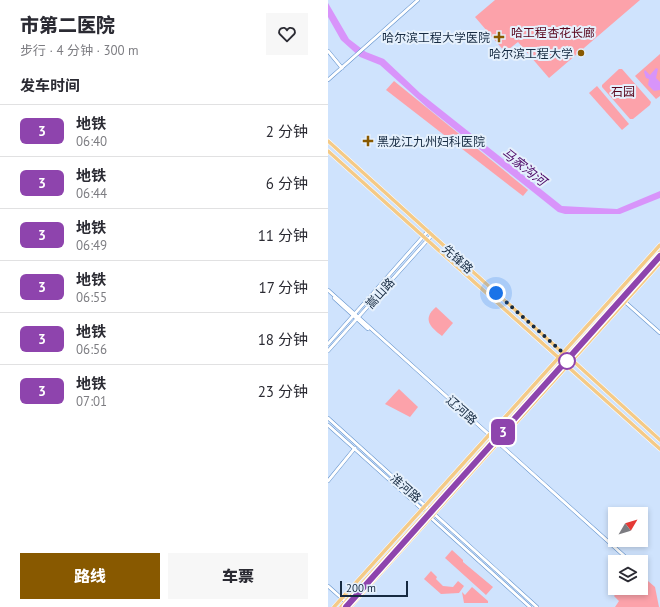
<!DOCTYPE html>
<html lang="zh">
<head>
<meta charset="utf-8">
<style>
  body { margin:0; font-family:"PT Sans","Noto Sans SC",sans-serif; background:#f7f7f7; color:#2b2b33; height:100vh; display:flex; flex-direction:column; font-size:15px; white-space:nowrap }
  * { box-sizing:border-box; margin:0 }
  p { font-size:13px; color:#7c7c81 }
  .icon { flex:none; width:22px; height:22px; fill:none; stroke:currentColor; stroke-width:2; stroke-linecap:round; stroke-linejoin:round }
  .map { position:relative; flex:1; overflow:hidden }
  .drawer { display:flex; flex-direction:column; background:#fff; width:328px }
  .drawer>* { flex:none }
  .badge { padding:0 8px; border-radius:6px; font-size:14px; line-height:26px }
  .needle { width:26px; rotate:52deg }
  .fabs { position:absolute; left:280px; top:507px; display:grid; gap:8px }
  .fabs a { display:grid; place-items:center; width:40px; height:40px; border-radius:0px; background:#fff; box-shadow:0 2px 6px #0003; font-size:20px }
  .scale { position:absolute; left:12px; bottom:10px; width:68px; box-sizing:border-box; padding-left:4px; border:2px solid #162a41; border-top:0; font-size:11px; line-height:14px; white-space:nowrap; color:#162a41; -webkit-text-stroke:3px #e5f0fc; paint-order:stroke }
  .you { position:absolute; width:20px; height:20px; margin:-10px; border:3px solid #fff; border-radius:50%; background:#1a73e8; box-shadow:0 0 0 6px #1a73e833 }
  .map>.badge { position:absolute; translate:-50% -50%; box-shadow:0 0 0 2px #fff }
  h2 { padding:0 20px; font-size:15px; line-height:36px }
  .round { display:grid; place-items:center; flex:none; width:42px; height:42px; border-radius:0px; background:#f7f7f7 }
  .headline { display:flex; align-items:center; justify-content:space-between; height:68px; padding:0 20px }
  h1 { font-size:19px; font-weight:800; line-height:30px }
  .button { display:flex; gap:8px; margin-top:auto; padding:8px 20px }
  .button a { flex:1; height:46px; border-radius:0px; background:#885900; color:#fff; font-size:16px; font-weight:800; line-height:46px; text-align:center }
  .button a+a { background:#f7f7f7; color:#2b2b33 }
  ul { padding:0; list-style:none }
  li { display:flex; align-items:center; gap:12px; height:52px; padding:0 20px; border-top:1px solid #e1e1e2 }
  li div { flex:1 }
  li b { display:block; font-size:15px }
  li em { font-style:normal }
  li .badge { min-width:44px; font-weight:700; text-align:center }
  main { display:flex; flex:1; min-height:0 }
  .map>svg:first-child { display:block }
  .green { fill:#fca2aa }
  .water { fill:#d894fa }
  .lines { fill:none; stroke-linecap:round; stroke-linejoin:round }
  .secondary-casing { stroke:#6292cc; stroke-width:4 }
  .primary-casing { stroke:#fff; stroke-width:4.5 }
  .secondary { stroke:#fff; stroke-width:3 }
  .primary { stroke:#f4ca87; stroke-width:3.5 }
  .line-casing { stroke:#fff; stroke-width:9 }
  .line { stroke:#8e44ad; stroke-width:6 }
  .walk { stroke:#162a41; stroke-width:4; stroke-dasharray:0 7.2 }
  .poi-dot { fill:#885900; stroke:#e5f0fc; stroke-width:1.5 }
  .stop-dot { fill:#fff; stroke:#8e44ad; stroke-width:2 }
  .labels { text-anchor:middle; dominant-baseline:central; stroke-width:4; stroke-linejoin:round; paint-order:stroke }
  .park-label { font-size:12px; fill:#58051b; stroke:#e5f0fc }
  .poi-label { font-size:12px; fill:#162a41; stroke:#e5f0fc; text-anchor:end }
  .street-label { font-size:12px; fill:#162a41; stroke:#e5f0fc }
  .water-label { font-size:13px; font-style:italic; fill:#4d0867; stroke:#e5f0fc }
</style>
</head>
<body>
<main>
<section class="drawer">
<div class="headline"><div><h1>市第二医院</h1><p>步行 · 4 分钟 · 300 m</p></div><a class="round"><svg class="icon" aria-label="heart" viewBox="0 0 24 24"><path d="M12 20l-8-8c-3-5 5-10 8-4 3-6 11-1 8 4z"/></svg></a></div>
<h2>发车时间</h2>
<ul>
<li><span class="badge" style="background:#8e44ad;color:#fff">3</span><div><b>地铁</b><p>06:40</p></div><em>2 分钟</em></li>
<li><span class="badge" style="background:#8e44ad;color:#fff">3</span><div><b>地铁</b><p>06:44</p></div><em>6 分钟</em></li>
<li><span class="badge" style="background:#8e44ad;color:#fff">3</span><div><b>地铁</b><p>06:49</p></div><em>11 分钟</em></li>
<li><span class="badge" style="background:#8e44ad;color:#fff">3</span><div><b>地铁</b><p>06:55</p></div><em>17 分钟</em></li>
<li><span class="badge" style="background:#8e44ad;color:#fff">3</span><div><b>地铁</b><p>06:56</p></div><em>18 分钟</em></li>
<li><span class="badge" style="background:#8e44ad;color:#fff">3</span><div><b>地铁</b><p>07:01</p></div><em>23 分钟</em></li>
</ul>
<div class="button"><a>路线</a><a>车票</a></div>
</section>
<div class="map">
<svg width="332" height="607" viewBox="0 0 332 607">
  <rect width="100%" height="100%" fill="#cfe3fd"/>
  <g class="green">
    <polygon points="167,0 312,0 221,78 190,42 177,52 147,17"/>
    <polygon points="332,54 332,96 328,99 307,76"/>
    <polygon points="291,69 294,69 323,102 322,105 305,119 302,119 274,87 274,85"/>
    <polygon points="66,81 200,190 195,196 58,90"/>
    <polygon points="269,86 301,124 294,130 261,93"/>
    <path d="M108,307L125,323L114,336C102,327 94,319 108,307Z"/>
    <polygon points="71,389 90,407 82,417 57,404"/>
    <polygon points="124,550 135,560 135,562 165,587 158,595 117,558"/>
    <polygon points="103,571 109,577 108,579 115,586 125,587 130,581 136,586 131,593 113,594 96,579"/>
    <polygon points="313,575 327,587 331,607 287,607 291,601 286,596 293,588 313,588"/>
    <polygon points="144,587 160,601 160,603 136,603 134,592 137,595"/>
  </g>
  <g class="water">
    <polygon points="0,3 21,39 38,52 56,59 92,93 234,206 289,209 332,191 332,198 292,214 237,214 230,212 100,108 52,65 32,57 13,40 0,17"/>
    <polygon points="328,68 330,69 328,78 332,82 332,90 326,91 320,85 321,79 318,78 316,72 317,70 322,75"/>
  </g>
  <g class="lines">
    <g class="secondary-casing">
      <g id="secondary">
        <polyline points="0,51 14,68"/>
        <polyline points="0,80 90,0"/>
        <polyline points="0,290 303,562"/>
        <polyline points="6,298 40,329"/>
        <polyline points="296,301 332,333"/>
        <polyline points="0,344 100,231"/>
        <polyline points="0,351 104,235"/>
        <polyline points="0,418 209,607"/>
        <polyline points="0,425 95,510"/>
        <polyline points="0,481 27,448"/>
        <polyline points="102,517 202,607"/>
        <polyline points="0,586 19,603"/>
      </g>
    </g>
    <g class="primary-casing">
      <g id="primary">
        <polyline points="0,141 236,354"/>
        <polyline points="0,151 232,359"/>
        <polyline points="243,359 332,440"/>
        <polyline points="238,365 332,449"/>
        <polyline points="6,607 332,245"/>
        <polyline points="13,607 332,252"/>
        <polyline points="19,607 332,257"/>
        <polyline points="22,607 332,263"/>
      </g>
    </g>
    <use href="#secondary" class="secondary"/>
    <use href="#primary" class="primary"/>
  </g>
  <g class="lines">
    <g class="line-casing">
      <polyline id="line" points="18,607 332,256"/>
    </g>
    <use href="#line" class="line"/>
    <polyline class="walk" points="168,293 241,358 239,361"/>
  </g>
  <g class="poi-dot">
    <path d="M169 31h4v4h4v4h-4v4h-4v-4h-4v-4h4z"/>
    <circle cx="253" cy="53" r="4"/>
    <path d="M38 135h4v4h4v4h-4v4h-4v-4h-4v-4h4z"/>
  </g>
  <circle class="stop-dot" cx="239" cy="361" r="8"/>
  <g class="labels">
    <g class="park-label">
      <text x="225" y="32">哈工程杏花长廊</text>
      <text x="295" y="91">石园</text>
    </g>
    <g class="poi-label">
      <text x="162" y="37">哈尔滨工程大学医院</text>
      <text x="245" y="53">哈尔滨工程大学</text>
      <text x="49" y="141" text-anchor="start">黑龙江九州妇科医院</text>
    </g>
    <g class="street-label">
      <text transform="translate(130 259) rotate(42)">先锋路</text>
      <text transform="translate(52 293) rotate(-48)">嵩山路</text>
      <text transform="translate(134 410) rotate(42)">辽河路</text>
      <text transform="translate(78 488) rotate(42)">淮河路</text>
    </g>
    <g class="water-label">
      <text transform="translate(196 167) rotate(38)">马家沟河</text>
    </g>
  </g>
</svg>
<div class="fabs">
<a><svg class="needle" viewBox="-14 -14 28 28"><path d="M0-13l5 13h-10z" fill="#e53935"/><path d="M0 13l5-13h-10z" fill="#7c7c81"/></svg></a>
<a><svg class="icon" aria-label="layers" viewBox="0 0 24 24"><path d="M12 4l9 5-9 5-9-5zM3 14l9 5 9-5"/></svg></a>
</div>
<div class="scale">200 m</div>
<div class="you" style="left:168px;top:293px"></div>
<b class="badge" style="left:175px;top:432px;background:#8e44ad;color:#fff">3</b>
</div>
</main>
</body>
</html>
